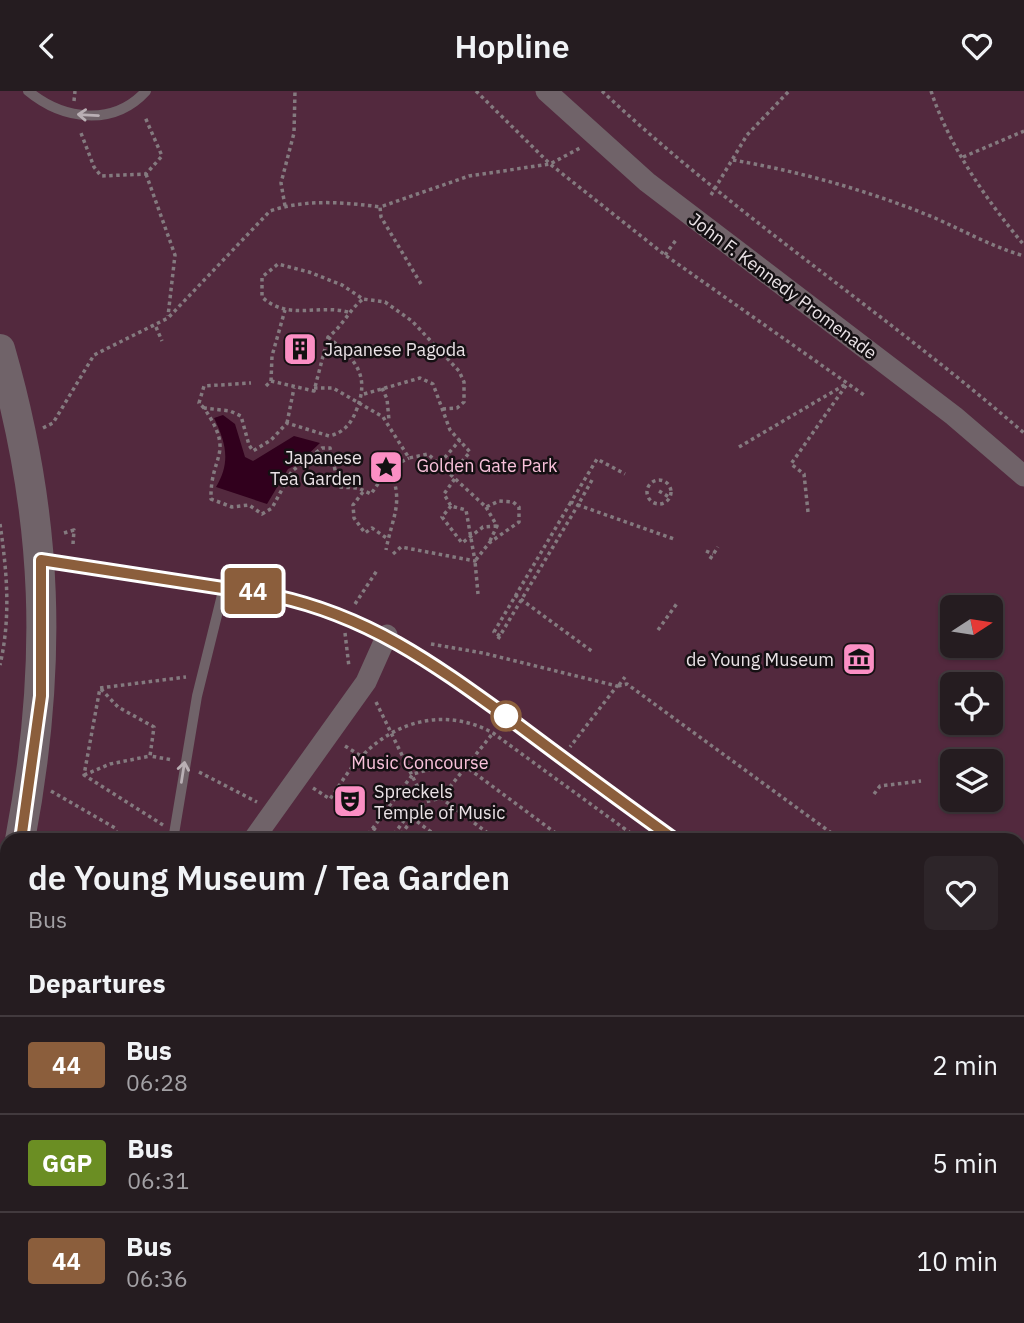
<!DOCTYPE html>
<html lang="en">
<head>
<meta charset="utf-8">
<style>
  body { margin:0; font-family:"IBM Plex Sans",sans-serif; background:#2d2529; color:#f1f3f6; height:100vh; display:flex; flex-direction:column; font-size:26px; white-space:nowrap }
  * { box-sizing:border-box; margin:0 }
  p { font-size:23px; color:#a3a1a5 }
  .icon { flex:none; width:38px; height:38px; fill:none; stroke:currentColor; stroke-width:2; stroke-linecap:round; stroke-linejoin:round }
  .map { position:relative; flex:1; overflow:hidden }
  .details { position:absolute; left:0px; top:742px; width:1026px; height:490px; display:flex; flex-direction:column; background:#251c20; border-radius:21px 21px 0 0; box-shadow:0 2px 5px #0004,0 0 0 2px #423a3e }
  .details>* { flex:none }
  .badge { padding:0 14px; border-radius:5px; font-size:24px; line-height:46px }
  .needle { width:46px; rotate:78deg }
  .buttons { position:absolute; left:940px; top:504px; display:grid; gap:14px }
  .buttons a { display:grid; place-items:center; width:63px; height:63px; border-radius:10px; background:#251c20; box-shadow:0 2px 5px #0004,0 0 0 2px #423a3e; font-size:35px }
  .map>.badge { position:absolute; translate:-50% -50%; box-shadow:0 0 0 4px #fff }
  h2 { padding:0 28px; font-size:26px; line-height:63px }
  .round { display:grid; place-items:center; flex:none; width:74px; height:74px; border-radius:10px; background:#2d2529 }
  .overview { display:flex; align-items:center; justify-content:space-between; height:119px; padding:0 28px }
  h1 { font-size:33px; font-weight:600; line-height:52px }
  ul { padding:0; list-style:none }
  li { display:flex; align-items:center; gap:21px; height:98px; padding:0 28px; border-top:2px solid #423a3e }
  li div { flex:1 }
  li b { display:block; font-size:26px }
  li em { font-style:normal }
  li .badge { min-width:77px; font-weight:700; text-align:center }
  header { display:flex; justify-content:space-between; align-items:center; height:91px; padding:0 28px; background:#251c20; font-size:32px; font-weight:600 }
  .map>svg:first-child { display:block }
  .green { fill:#53293e; fill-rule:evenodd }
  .water { fill:#31001d }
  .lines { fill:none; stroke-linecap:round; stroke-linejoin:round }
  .path { stroke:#847a7f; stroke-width:3.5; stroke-dasharray:3.5 3.5; stroke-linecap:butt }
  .lane { stroke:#706369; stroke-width:10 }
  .street { stroke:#706369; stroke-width:21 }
  .secondary { stroke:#706369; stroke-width:30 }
  .oneway { stroke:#b9afb4 }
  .line-casing { stroke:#fff; stroke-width:16 }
  .line { stroke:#8b5e3c; stroke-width:10 }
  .stop-dot { fill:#fff; stroke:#8b5e3c; stroke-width:3.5 }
  .labels { text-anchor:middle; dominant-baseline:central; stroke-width:5; stroke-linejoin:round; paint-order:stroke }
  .street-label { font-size:18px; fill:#eae2e6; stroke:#151013 }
  .poi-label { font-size:18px; fill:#eae2e6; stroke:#151013; text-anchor:start }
  .park-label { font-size:18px; fill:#f9c2db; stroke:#151013 }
</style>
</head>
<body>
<header><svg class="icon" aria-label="back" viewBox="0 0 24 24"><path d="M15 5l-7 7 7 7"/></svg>Hopline<svg class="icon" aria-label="heart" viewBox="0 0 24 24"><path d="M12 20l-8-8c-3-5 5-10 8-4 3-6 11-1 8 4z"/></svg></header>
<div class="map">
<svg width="1024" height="1232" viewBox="0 0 1024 1232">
  <rect width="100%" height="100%" fill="#31262b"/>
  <path class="green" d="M0,0H1024V1232H0ZM952,516H990V555H952ZM952,593H990V632H952ZM952,670H990V709H952ZM7,749H1018V1225H7Z"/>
  <path class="water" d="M223,324L235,333L245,366L253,370L294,345L320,352L298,373L288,378L267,413L216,396C231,371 226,352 214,327Z"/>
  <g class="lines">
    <g class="path">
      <polyline points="476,0 550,73 665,164 864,304"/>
      <path d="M602,0C734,124 887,223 1024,342"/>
      <path d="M931,0C949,55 987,110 1024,154"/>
      <polyline points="74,10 75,0"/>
      <polyline points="81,42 94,76 101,85 146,83 162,65 145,26"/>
      <polyline points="963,66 1024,40"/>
      <path d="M733,69C802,81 870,100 935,127C966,141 991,155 1024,165"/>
      <polyline points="146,83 175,164 168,225"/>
      <polyline points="711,104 747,44 789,0"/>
      <polyline points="285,115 281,92 294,42 295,0"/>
      <polyline points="665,164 676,149"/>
      <polyline points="421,193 381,126 380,116 469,85 550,73 580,57"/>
      <path d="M348,221C317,213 288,230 262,206V186L278,173L309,181L342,194L363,208L385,211L412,230L459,280L464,291V311L457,317L443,318"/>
      <polyline points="156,236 162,250"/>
      <path d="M328,246C355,268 371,284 356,320C351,333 343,342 329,345L287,332L271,349L253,360L249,354L241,325L230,320L204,317C236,364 210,363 211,408L232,416L249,414L262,423L272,417L292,380L322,357H330L339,396L358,397L371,403L389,377C405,411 392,426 386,459"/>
      <polyline points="271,290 272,265 285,219"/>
      <path d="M266,295L271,290L314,300L328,246C343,235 348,220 363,208"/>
      <polyline points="314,297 333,297 383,326 409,367 428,363 486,416 499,410 513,411 519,416 519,431 489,452 475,470 478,503"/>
      <polyline points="382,297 387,308 389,329"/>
      <polyline points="364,303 420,287 433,293 450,339 470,361 452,382"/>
      <polyline points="204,317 199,312 204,295 251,292"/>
      <polyline points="287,332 294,297"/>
      <path d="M43,337L53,332L94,264L168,227L270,120C305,108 344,111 380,116"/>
      <polyline points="739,356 846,293"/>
      <polyline points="440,372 460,349"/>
      <polyline points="389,377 409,367"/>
      <polyline points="592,389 578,414 674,448"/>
      <circle cx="659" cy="401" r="12"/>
      <polyline points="659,400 669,406"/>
      <polyline points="363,401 353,414 354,427 365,442 372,437 388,448"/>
      <polyline points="451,415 442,426 462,452 483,436 497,435"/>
      <polyline points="486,416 497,435 489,452"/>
      <polyline points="808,421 804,383 791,373 847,293"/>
      <path d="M0,433C7,481 11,526 0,574"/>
      <polyline points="64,442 74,439 73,453"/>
      <polyline points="706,460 713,463"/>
      <polyline points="393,463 401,456 475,470 466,419 451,415 444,403 456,386"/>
      <polyline points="710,468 718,456"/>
      <polyline points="515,504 593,561"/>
      <polyline points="355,513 378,478"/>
      <polyline points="658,539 678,511"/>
      <polyline points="345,542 349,576"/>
      <polyline points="500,545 494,541 571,411"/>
      <polyline points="498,548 578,414 571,411 597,368 625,383"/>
      <polyline points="431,553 483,562 617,595 570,656"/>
      <polyline points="619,594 625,586"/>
      <polyline points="618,595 627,593 841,749"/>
      <polyline points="101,598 118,616 154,636 150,665 173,669"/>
      <polyline points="376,611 425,711"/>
      <polyline points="345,655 361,665"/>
      <polyline points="199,681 257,711"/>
      <polyline points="84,684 110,673 150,665"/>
      <path d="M313,697L330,708C340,694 350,676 363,664C398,628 448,617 493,642L640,749"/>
      <polyline points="51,700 115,737 119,749"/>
      <polyline points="874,703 880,695 921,690"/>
      <polyline points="441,707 493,642"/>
      <polyline points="163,734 84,684 100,597 186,586"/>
      <polyline points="373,737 389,749"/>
      <polyline points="364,749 413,683 435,677 465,675 565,749"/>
      <polyline points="390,749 408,724 442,749"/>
      <polyline points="397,749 425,711 441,707 497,749"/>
      <polyline points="615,749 624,737"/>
      <polyline points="834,749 839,742"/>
      <polyline points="1018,755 1024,755"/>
      <polyline points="1018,789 1024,794"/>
      <polyline points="1018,821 1024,818"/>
      <polyline points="1018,955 1024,953"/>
      <polyline points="0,1102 7,1104"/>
      <polyline points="1018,1178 1024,1182"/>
      <polyline points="348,1225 358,1232"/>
      <polyline points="405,1225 415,1232"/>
      <polyline points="541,1225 550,1232"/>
      <polyline points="666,1225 676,1232"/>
      <polyline points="73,1228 74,1225"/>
      <polyline points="161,1232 168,1225"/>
      <polyline points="556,1232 560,1225"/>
      <polyline points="758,1232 761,1225"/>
      <polyline points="872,1232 879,1225"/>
    </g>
    <g class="lane">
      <path d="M28,0C63,29 113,36 146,0"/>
      <path d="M41,469L275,505C372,526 439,576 517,633C569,672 622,711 675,749"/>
      <polyline points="173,749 197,605 224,496"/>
      <polyline points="0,888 7,890"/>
      <polyline points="1018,1053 1018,1081"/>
      <polyline points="619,1225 629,1232"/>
      <polyline points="958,1232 964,1225"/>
    </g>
    <g class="street">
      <polyline points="546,0 647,91 954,325 1024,385"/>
      <polyline points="253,749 366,591 387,544"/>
      <polyline points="1018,1000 1024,1004"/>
      <polyline points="1018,1215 1024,1212"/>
      <polyline points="989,1232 1001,1225"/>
    </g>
    <g class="secondary">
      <path d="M0,258C49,428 53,575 20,749"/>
      <polyline points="0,823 7,800"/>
    </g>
  </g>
  <defs><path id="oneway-shaft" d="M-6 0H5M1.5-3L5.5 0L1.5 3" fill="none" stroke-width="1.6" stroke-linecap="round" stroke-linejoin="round" transform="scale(1.75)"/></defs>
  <g class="oneway">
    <use href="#oneway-shaft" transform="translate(88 24) rotate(-177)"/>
    <use href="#oneway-shaft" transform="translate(183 681) rotate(-81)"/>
  </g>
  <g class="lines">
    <g class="line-casing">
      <path id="line" d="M21,749L41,605V469L275,505C372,526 438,576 517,633C569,672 622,711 675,749"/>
    </g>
    <use href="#line" class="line"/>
  </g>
  <defs>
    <g id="building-square" transform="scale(1.75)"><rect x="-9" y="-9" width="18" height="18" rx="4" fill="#fb8fc4" stroke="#151013"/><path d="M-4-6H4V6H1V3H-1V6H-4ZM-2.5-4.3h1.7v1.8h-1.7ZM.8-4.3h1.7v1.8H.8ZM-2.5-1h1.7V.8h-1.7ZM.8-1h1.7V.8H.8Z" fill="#111"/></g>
    <g id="sight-square" transform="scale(1.75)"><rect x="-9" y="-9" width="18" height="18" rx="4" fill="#fb8fc4" stroke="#151013"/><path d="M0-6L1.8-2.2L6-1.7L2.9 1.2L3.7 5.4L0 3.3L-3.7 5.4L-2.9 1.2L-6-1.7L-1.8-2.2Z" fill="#111"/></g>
    <g id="museum-square" transform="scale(1.75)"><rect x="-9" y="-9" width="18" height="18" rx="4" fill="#fb8fc4" stroke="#151013"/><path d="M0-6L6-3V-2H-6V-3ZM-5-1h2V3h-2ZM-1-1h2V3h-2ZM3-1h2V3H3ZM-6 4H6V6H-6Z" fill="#111"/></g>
    <g id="theatre-square" transform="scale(1.75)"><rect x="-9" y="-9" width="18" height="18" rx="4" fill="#fb8fc4" stroke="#151013"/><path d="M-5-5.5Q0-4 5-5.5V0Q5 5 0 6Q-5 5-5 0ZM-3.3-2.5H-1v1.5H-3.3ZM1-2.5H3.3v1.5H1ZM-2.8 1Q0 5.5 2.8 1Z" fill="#111"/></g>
  </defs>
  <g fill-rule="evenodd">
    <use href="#building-square" x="300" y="258"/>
    <use href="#sight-square" x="386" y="376"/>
    <use href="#museum-square" x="859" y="568"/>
    <use href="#theatre-square" x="350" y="710"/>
  </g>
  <circle class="stop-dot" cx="506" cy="625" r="14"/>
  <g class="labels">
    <g class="street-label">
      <text transform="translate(783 195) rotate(37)">John F. Kennedy Promenade</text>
    </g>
    <g class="poi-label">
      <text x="324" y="258">Japanese Pagoda</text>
      <text x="362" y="366" text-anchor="end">Japanese<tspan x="362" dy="21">Tea Garden</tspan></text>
      <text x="834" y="568" text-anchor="end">de Young Museum</text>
      <text x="374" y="700">Spreckels<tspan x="374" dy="21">Temple of Music</tspan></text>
    </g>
    <g class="park-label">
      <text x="487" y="374">Golden Gate Park</text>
      <text x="420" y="671">Music Concourse</text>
    </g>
  </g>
</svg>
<div class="buttons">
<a><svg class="needle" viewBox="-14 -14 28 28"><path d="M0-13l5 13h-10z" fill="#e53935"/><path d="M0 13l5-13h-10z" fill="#a3a1a5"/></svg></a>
<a><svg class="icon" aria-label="locate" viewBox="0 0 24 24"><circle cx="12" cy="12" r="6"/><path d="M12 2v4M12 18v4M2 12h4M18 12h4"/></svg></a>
<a><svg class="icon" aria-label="layers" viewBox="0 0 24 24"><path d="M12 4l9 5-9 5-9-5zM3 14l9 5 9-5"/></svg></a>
</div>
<b class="badge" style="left:253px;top:500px;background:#8b5e3c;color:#fff">44</b>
<section class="details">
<div class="overview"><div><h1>de Young Museum / Tea Garden</h1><p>Bus</p></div><a class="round"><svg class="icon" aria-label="heart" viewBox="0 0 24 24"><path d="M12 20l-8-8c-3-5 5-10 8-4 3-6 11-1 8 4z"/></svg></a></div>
<h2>Departures</h2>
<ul>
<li><span class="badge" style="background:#8b5e3c;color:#fff">44</span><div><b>Bus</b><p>06:28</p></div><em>2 min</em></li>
<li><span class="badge" style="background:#6b8e23;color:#fff">GGP</span><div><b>Bus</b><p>06:31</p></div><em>5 min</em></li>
<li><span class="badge" style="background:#8b5e3c;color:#fff">44</span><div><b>Bus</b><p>06:36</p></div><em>10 min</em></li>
</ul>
</section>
</div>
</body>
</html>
